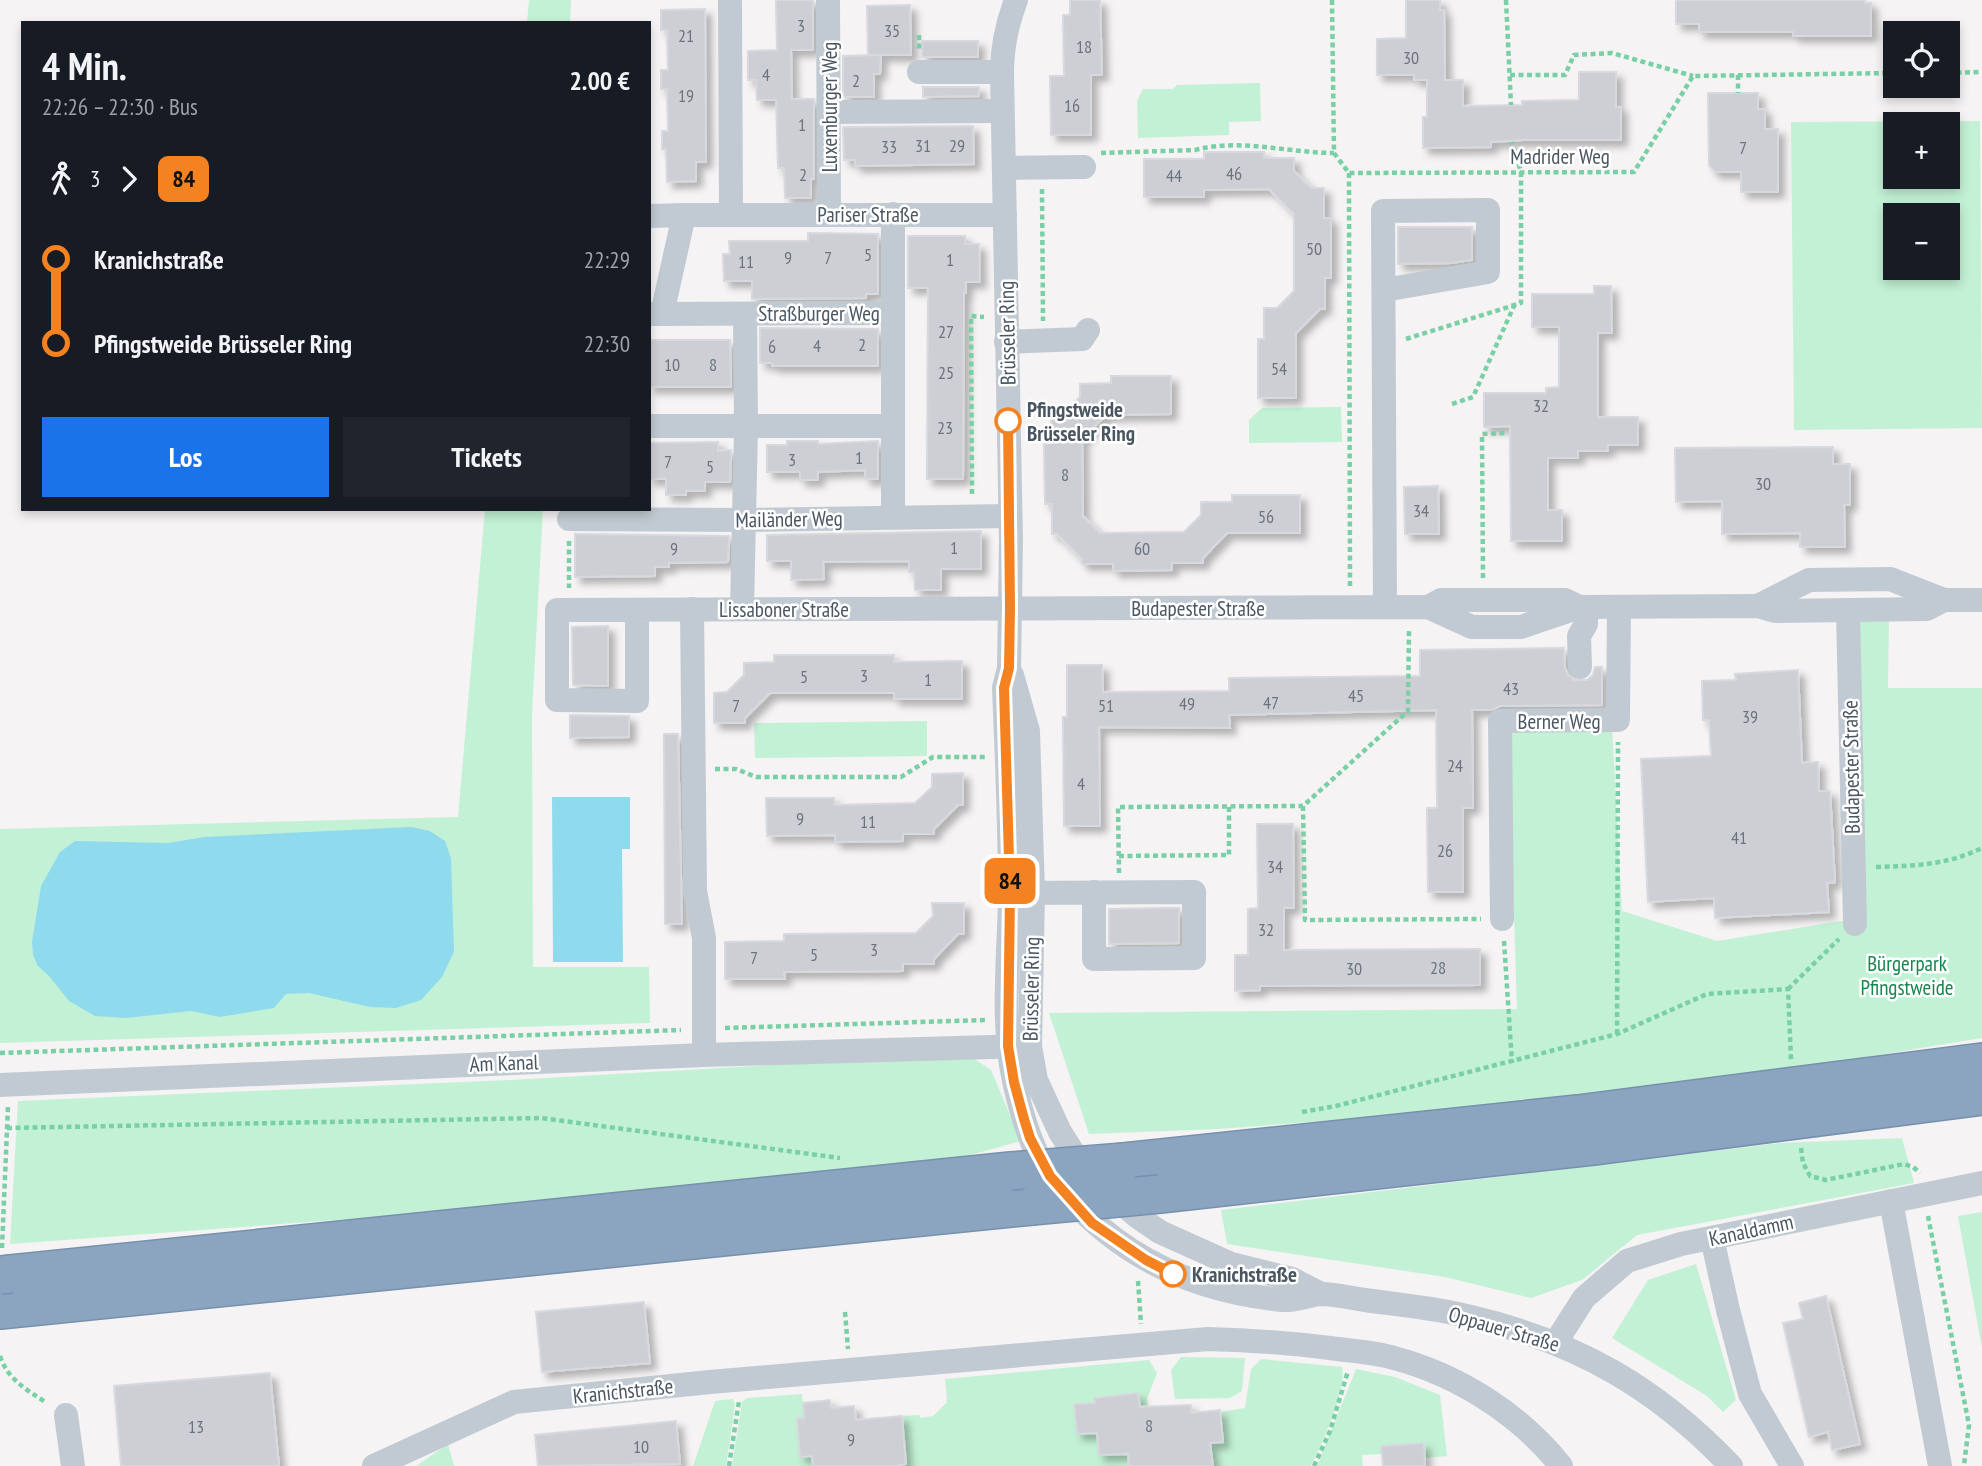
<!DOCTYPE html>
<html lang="de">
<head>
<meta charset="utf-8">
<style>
  body { margin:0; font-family:"PT Sans Narrow",sans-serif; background:#20242c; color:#f1f3f6; height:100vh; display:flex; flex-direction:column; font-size:26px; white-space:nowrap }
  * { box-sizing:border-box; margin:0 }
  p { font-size:23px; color:#9ea1a6 }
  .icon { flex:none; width:38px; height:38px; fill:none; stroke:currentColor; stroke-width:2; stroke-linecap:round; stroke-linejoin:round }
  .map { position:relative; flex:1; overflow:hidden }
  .panel { position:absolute; left:21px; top:21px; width:630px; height:490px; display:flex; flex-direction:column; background:#171b24; border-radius:0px; box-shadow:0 4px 10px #0003 }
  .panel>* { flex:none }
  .badge { padding:0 14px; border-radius:10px; font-size:24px; line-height:46px }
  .fabs { position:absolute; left:1883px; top:21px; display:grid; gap:14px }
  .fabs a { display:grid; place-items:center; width:77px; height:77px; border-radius:0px; background:#171b24; box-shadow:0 4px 10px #0003; font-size:35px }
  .map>.badge { position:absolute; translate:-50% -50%; box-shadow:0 0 0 4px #fff }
  .legs { display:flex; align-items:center; gap:10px; height:77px; padding:0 21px; font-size:23px }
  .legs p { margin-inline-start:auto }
  .summary { display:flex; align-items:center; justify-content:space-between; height:119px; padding:0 21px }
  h1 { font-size:38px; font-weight:800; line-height:52px }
  .primary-button { display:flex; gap:14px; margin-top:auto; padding:14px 21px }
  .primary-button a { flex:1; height:80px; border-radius:0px; background:#1a73e8; color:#fff; font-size:28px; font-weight:800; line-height:80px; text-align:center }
  .primary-button a+a { background:#20242c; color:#f1f3f6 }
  ul { padding:0 21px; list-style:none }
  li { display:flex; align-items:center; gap:24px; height:84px; font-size:26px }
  li i { display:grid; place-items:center; width:10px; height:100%; margin:0 9px; background:currentColor }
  li i::after { content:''; width:18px; height:18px; margin:-9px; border:5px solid; border-radius:50%; background:#171b24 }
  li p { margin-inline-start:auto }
  li:first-child i { background:linear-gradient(#0000 50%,currentColor 0) }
  li:last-child i { background:linear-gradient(currentColor 50%,#0000 0) }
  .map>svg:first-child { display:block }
  .green { fill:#c3f1d5; fill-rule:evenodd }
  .water { fill:#90daee }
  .building { fill:#cdcfd5; stroke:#d7d9de; stroke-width:2; filter:url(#shadow) }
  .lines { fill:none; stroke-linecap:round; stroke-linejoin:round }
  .highway-casing { stroke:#7690ad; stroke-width:40 }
  .path { stroke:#7ad0a6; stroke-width:4.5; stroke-dasharray:5 3.5; stroke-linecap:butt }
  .minor { stroke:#c1cad2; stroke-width:24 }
  .highway { stroke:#8ba5c1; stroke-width:37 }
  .highway-bridge-casing { stroke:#7690ad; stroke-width:40; stroke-linecap:butt }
  .highway-bridge { stroke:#8ba5c1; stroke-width:37 }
  .line-1-casing { stroke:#fff; stroke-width:16 }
  .line-1 { stroke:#f58220; stroke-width:10 }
  .stop-1-dot { fill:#fff; stroke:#f58220; stroke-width:3.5 }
  .labels { text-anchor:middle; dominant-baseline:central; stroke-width:5; stroke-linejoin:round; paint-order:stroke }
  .number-label { font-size:18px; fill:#6b747e }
  .street-label { font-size:21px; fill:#4a5661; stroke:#fff }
  .stop-label { font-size:21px; font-weight:bold; fill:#4a5661; stroke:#fff; text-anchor:start }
  .park-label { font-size:21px; fill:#17864f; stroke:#fff }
</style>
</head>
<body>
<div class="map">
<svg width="1982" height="1466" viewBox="0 0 1982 1466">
  <defs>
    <filter id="shadow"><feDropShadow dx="6" dy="6" stdDeviation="3.5" flood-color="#0004"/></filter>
  </defs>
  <rect width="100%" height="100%" fill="#f5f3f3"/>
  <g class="green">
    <polygon points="529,0 571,0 570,23 527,23"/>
    <polygon points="1260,83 1261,121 1229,122 1229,135 1138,138 1137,101 1143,89 1173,89 1177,85"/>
    <path d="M1980,121L1982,428L1794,430L1791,122ZM1895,124H1948V177H1895ZM1895,215H1948V268H1895Z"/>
    <polygon points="1341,407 1342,442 1249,443 1249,420 1262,408"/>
    <polygon points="485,509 543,509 532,714 533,967 649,967 650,1023 0,1043 0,829 458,817"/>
    <polygon points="1859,615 1889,615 1888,688 1982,688 1982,1038 1781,1071 1519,1106 1219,1129 1089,1134 1049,1013 1517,1009 1508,727 1612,726 1622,911 1717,941 1841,921 1855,924"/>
    <polygon points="927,721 927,756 755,758 754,723"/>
    <polygon points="967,1054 991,1070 1021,1141 960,1158 732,1187 531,1201 431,1213 10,1244 18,1101 511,1080"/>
    <polygon points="1902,1138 1914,1183 1637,1235 1582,1280 1531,1298 1445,1277 1227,1244 1221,1210 1781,1143"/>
    <polygon points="1982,1212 1982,1348 1958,1216"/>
    <polygon points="1696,1264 1736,1400 1723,1412 1707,1396 1612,1338 1648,1280"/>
    <polygon points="1181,1357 1245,1358 1242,1391 1230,1398 1175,1399 1171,1370"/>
    <path d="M1261,1359L1342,1367C1347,1391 1322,1443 1311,1466H1207L1213,1465L1210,1443L1223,1442L1220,1412L1245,1408L1251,1369Z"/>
    <polygon points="1149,1360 1157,1373 1147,1399 1148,1406 1140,1407 1138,1393 1095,1397 1095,1403 1074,1404 1077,1434 1097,1433 1099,1455 1128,1454 1129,1466 896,1466 906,1463 902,1416 920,1415 920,1418 933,1416 947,1402 945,1379"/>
    <polygon points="1356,1369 1395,1377 1440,1395 1447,1456 1425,1458 1424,1444 1382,1454 1362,1455 1363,1466 1317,1466"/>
    <polygon points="802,1394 804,1418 797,1419 800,1457 812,1456 813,1466 732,1466 742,1402 747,1398"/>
    <polygon points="733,1399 735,1405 726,1466 693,1466 715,1401"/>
    <polygon points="448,1444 454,1466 416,1466"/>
  </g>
  <g class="water">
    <polygon points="552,797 630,797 630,849 622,849 623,962 553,962"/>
    <polygon points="411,827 430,831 445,841 451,858 454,952 442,977 421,1000 396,1008 370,1007 309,993 286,994 274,1008 220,1017 191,1011 126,1018 95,1016 69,1001 49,976 38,966 33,955 32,942 41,886 60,852 75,841 168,843 204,837"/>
  </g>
  <g class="building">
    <polygon points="776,0 813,0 813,50 791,50 792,99 814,99 814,179 811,179 811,198 785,198 784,168 778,168 776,100 757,100 756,80 748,80 748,51 777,50"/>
    <polygon points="1070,0 1100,0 1102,75 1091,75 1091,135 1051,135 1050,76 1064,76 1063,15 1070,15"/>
    <polygon points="1406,0 1440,0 1440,10 1444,10 1445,80 1463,80 1463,106 1522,105 1522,101 1579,100 1579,72 1616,72 1616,107 1621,107 1621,140 1523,140 1491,142 1491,147 1423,148 1423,117 1427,117 1427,80 1414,80 1414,75 1377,75 1377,39 1406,38"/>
    <polygon points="1676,0 1865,0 1865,3 1871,3 1871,36 1793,36 1793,32 1699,32 1699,24 1676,24"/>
    <polygon points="910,5 911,55 868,55 867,6"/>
    <polygon points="705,9 706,162 696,162 696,181 667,182 666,149 662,149 662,131 668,131 667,89 661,89 661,70 668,70 667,30 661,30 661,10"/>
    <rect x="922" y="41" width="56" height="16"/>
    <polygon points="881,55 880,74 874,74 874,97 843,97 843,56"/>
    <polygon points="923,87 979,87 979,96 923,97"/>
    <polygon points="1708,93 1758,93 1758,109 1765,109 1765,129 1778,129 1778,192 1741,192 1741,172 1715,172 1709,165"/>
    <polygon points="973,126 974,164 855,166 855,160 844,160 843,127"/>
    <polygon points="1204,152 1264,152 1264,158 1294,158 1294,171 1311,188 1324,188 1324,218 1331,218 1331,278 1325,278 1325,309 1320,309 1296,333 1296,398 1258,398 1258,339 1264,339 1264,308 1277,308 1294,291 1294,214 1269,189 1204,190 1204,197 1144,197 1144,159 1204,159"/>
    <polygon points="1398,227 1472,227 1472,260 1451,263 1398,264"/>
    <polygon points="808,233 878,234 878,294 866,294 866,298 752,299 752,281 724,281 723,254 730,254 729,241 808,241"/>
    <polygon points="908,236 965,236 965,244 979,244 980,282 966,282 966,293 964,293 963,479 927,479 928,288 908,288"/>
    <polygon points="1594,286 1611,286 1612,333 1598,333 1598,417 1638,417 1638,445 1608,445 1608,451 1578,451 1578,458 1548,458 1548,510 1562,510 1562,541 1511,541 1510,426 1484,427 1484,393 1546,393 1546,388 1559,387 1559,327 1532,327 1532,294 1594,294"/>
    <polygon points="760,328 878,329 878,366 772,366 772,363 760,363"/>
    <polygon points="649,340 730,340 731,387 649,387"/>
    <polygon points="1111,376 1171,376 1171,414 1106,415 1082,439 1083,516 1100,533 1184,532 1201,515 1201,502 1232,502 1232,495 1300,495 1300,533 1227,533 1203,558 1203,563 1172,563 1172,570 1113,571 1113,564 1082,564 1082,559 1057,534 1052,534 1052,504 1045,504 1044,444 1051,444 1051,413 1064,413 1080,397 1080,384 1111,383"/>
    <polygon points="787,441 818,441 818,444 878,441 878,479 865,479 865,470 818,472 818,480 800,480 800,472 767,472 767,445 787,445"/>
    <polygon points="718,442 718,451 731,450 730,482 705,482 705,491 686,491 686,495 666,495 666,479 649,479 649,443"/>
    <polygon points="1833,447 1833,464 1850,464 1850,505 1844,505 1845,547 1800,547 1800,533 1722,534 1722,501 1676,502 1675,448"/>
    <polygon points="1438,486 1439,534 1405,534 1404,487"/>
    <polygon points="981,531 981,569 941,569 941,590 915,590 914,572 909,572 909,561 823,562 824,579 791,580 791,561 767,561 767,535"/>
    <polygon points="575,534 729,536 728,562 669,563 669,567 655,567 655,576 575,577"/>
    <polygon points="608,626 608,686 573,685 572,627"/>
    <polygon points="1564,648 1565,668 1568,675 1574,680 1587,680 1593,675 1595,667 1602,667 1602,705 1500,706 1491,710 1472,710 1473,808 1463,808 1463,892 1428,892 1427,808 1437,808 1436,710 1229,715 1230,728 1099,727 1100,826 1064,826 1063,717 1067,717 1067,665 1102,665 1103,692 1229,691 1229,678 1420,676 1420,650"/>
    <polygon points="774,655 894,655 894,662 962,661 962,699 894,699 894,693 770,693 745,718 745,723 714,723 714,693 727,692 744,675 744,663 774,662"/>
    <polygon points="1798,670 1802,763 1818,762 1819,791 1830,791 1835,882 1827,883 1829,912 1715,918 1714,898 1648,902 1641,759 1711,756 1709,720 1703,720 1702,681 1736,680 1735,674"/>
    <polygon points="570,715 629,716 629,737 570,738"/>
    <polygon points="664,734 678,734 682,924 665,924"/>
    <polygon points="963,773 963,805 958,805 934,829 934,834 903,834 903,841 835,842 835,835 767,836 766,798 834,798 834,805 915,803 932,787 932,774"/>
    <polygon points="1257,824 1293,824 1294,908 1284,908 1284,950 1480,949 1480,985 1260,986 1260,990 1235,991 1235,955 1248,955 1248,909 1258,908"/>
    <polygon points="932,903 964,903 964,934 958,934 934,959 934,964 903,964 903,971 784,972 785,979 725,979 725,942 784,941 784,934 916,933 933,916"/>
    <polygon points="1161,908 1179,908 1179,943 1109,944 1109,909"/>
    <polygon points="1826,1296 1860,1444 1832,1450 1828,1432 1809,1437 1783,1323 1803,1319 1799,1303"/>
    <polygon points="644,1302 650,1363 542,1372 536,1312"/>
    <polygon points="270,1373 279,1466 121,1466 114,1386"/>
    <polygon points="1138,1393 1140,1407 1191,1405 1191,1413 1220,1410 1223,1442 1210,1443 1213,1466 1129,1466 1128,1454 1099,1455 1097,1433 1077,1434 1074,1404 1095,1403 1094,1398"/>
    <polygon points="830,1400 831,1408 854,1406 856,1420 902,1416 906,1464 896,1466 813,1466 812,1456 800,1457 797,1418 804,1418 803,1403"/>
    <polygon points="676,1421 680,1464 538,1466 535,1435"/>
    <polygon points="1424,1443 1425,1466 1383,1466 1381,1446"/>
  </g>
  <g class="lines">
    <g class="highway-casing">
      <g id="highway">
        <polyline points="1124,1162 1578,1114 1982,1062"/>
        <polyline points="1160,1194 1593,1146 1982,1096"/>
        <polyline points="11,1274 1011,1171"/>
        <polyline points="0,1310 1032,1206"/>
      </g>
    </g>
    <g class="path">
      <polyline points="1332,0 1334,153 1349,173 1634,172 1693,76 1895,73"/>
      <polyline points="1506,0 1511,105"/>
      <polyline points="919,35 919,51"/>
      <polyline points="1948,73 1982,72"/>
      <polyline points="1510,75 1565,75 1574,55 1612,53 1693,76"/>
      <polyline points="1738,75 1738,93"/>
      <path d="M1101,153L1195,150C1241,138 1288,153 1334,153"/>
      <polyline points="1349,173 1350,586"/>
      <polyline points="1042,189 1043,321"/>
      <polyline points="1406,339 1521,303 1521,172 1512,142"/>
      <polyline points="1452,404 1473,397 1514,306"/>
      <polyline points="972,494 971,316 984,317"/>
      <polyline points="569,541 569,588"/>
      <polyline points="1483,578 1482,434 1506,433"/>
      <polyline points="715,769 736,769 756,777 901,777 933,757 985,757"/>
      <polyline points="1303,806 1305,920 1481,919"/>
      <polyline points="1119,856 1229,855 1229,806"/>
      <path d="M1876,867C1914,866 1947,865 1982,848"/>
      <polyline points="1119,873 1118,807 1303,806 1408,711 1409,629"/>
      <polyline points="1504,941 1512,1063"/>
      <polyline points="1788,989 1839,939"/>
      <polyline points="725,1028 986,1020"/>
      <polyline points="1617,1034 1618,742"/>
      <polyline points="0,1053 681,1030"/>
      <polyline points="1302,1112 1336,1106 1617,1034 1707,994 1788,989 1791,1060"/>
      <polyline points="7,1128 541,1118 840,1158"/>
      <polyline points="1801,1148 1803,1163 1810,1176 1826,1180 1904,1164 1913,1167 1920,1173"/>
      <polyline points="1928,1216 1969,1425 1964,1465"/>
      <polyline points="2,1248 8,1106"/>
      <polyline points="1138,1281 1141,1324"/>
      <polyline points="845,1312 848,1349"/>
      <path d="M0,1356C8,1380 27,1390 47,1403"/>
      <polyline points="729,1466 739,1401"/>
      <polyline points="1314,1466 1330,1431 1348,1371"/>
    </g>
    <g class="minor">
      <polyline points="730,0 731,214"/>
      <polyline points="828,0 829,214"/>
      <path d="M1016,0C1007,24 1002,47 1002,72L1011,541L1009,668L1004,688C1007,757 1010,828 1010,897C1009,958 1001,1021 1014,1081C1021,1113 1031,1148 1049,1176C1055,1184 1064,1192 1071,1199C1127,1261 1200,1292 1283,1300C1296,1301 1308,1295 1321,1294C1335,1294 1351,1298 1365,1300C1400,1305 1437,1308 1471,1317C1577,1342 1657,1388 1731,1466"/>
      <polyline points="919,72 1002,72"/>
      <polyline points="829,112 1002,111"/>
      <polyline points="1004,168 1084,167"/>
      <polyline points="893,214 893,517"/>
      <polyline points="684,215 1005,215"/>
      <polyline points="649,216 684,215 662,314 649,314"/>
      <polyline points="1384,290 1488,272 1488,210 1383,211 1385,607"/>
      <polyline points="662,314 893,313"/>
      <polyline points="1006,342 1082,339 1088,330"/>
      <polyline points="649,426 892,426"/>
      <polyline points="569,519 742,520 1010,516"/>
      <polyline points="1758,606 1809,580 1890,579 1944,600 1982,600"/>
      <polyline points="1428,607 1441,600 1565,600 1580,607"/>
      <polyline points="692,609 695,891 704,938 704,1055"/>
      <polyline points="742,609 746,427 745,314"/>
      <polyline points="637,610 637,701 557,700 557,610 1428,607 1472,627 1521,627 1580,607 1758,606 1775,611 1927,609 1944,600"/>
      <polyline points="1848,611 1855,924"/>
      <polyline points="1580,667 1579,636 1586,624 1586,607"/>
      <polyline points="1012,675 1028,731 1033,893 1030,1046 1036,1080 1060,1132 1086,1173 1138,1217 1160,1232 1231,1264 1292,1279 1321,1294"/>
      <polyline points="1017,893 1194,892 1194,958 1094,959 1094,892"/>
      <polyline points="1502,919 1500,721 1618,720 1619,607"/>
      <polyline points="0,1085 704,1055 1030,1046"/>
      <polyline points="1891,1201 1940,1466"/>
      <polyline points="1712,1238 1728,1310 1750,1394 1792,1466"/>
      <polyline points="1556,1342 1584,1298 1627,1261 1681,1244 1982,1183"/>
      <polyline points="66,1415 73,1466"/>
      <path d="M374,1466L514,1402L710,1382L1208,1339C1249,1340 1290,1343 1330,1348C1351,1351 1373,1352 1394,1358C1458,1375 1520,1414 1561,1466"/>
    </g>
    <use href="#highway" class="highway"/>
    <g class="highway-bridge-casing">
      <g id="highway-bridge">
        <polyline points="1011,1171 1124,1162"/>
        <polyline points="1032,1206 1160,1194"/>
        <polyline points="0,1275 11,1274"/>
      </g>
    </g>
    <use href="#highway-bridge" class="highway-bridge"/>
  </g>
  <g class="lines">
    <g class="line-1-casing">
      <polyline id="line-1" points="1008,421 1010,608 1009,668 1004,688 1010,893 1008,1046 1014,1082 1024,1119 1030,1138 1050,1176 1092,1223 1146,1260 1173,1274"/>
    </g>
    <use href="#line-1" class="line-1"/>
  </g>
  <g class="stop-1-dot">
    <circle cx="1008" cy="421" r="12"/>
    <circle cx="1173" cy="1274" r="12"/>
  </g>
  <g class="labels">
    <g class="number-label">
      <text x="801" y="25">3</text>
      <text x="892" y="30">35</text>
      <text x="686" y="35">21</text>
      <text x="1084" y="46">18</text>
      <text x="1411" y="57">30</text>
      <text x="766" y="74">4</text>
      <text x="856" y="80">2</text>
      <text x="686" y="95">19</text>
      <text x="1072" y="105">16</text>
      <text x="802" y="124">1</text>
      <text x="923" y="145">31</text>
      <text x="957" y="145">29</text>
      <text x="889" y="146">33</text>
      <text x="1743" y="147">7</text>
      <text x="1234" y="173">46</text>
      <text x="803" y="174">2</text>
      <text x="1174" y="175">44</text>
      <text x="1314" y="248">50</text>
      <text x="868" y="254">5</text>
      <text x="788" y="257">9</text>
      <text x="828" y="257">7</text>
      <text x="950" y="259">1</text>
      <text x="746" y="261">11</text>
      <text x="946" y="331">27</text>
      <text x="862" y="344">2</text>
      <text x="817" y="345">4</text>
      <text x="772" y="346">6</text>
      <text x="672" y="364">10</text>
      <text x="713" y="364">8</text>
      <text x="1279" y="368">54</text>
      <text x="946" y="372">25</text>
      <text x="1541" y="405">32</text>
      <text x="945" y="427">23</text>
      <text x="859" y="457">1</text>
      <text x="792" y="459">3</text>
      <text x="668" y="461">7</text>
      <text x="710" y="466">5</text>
      <text x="1065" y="474">8</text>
      <text x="1763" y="483">30</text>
      <text x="1421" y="510">34</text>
      <text x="1266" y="516">56</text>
      <text x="954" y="547">1</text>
      <text x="674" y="548">9</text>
      <text x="1142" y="548">60</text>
      <text x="864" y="675">3</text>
      <text x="804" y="676">5</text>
      <text x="928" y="679">1</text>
      <text x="1511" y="688">43</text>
      <text x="1356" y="695">45</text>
      <text x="1271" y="702">47</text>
      <text x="1187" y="703">49</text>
      <text x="736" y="705">7</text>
      <text x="1106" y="705">51</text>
      <text x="1750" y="716">39</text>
      <text x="1455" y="765">24</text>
      <text x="1081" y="783">4</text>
      <text x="800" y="818">9</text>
      <text x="868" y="821">11</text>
      <text x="1739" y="837">41</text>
      <text x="1445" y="850">26</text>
      <text x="1275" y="866">34</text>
      <text x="1266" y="929">32</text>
      <text x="874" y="949">3</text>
      <text x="814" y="954">5</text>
      <text x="754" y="957">7</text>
      <text x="1438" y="967">28</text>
      <text x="1354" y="968">30</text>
      <text x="1149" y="1425">8</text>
      <text x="196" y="1426">13</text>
      <text x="851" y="1439">9</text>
      <text x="641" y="1446">10</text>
    </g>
    <g class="street-label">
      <text transform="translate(829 107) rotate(-90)">Luxemburger Weg</text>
      <text x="1560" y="156">Madrider Weg</text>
      <text x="868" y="214">Pariser Straße</text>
      <text x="819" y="313">Straßburger Weg</text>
      <text transform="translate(1007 333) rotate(-91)">Brüsseler Ring</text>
      <text transform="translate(789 519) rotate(-1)">Mailänder Weg</text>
      <text x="1198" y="608">Budapester Straße</text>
      <text x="784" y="609">Lissaboner Straße</text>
      <text x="1559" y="721">Berner Weg</text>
      <text transform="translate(1851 767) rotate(-91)">Budapester Straße</text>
      <text transform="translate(1031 989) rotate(-89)">Brüsseler Ring</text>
      <text transform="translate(504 1063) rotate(-2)">Am Kanal</text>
      <text transform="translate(1751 1230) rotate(-12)">Kanaldamm</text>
      <text transform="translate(1504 1329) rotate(16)">Oppauer Straße</text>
      <text transform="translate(623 1391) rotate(-6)">Kranichstraße</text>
    </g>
    <g class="stop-label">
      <text x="1027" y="409">Pfingstweide<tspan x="1027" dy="24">Brüsseler Ring</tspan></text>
      <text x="1192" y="1274">Kranichstraße</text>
    </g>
    <g class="park-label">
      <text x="1907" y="963">Bürgerpark<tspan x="1907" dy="24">Pfingstweide</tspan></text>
    </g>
  </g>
</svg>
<div class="fabs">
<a><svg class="icon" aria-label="locate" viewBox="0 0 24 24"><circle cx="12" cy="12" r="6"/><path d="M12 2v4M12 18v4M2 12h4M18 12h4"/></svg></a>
<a>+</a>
<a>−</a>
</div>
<b class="badge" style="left:1010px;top:881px;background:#f58220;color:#111">84</b>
<section class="panel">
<div class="summary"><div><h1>4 Min.</h1><p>22:26 – 22:30 · Bus</p></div><b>2.00 €</b></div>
<div class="legs"><svg class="icon" aria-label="walk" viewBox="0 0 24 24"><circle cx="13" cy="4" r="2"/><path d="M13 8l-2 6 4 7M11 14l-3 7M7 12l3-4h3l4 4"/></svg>3<svg class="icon" aria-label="forward" viewBox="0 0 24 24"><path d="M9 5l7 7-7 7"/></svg><b class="badge" style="background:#f58220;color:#111">84</b></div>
<ul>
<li><i style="color:#f58220"></i><b>Kranichstraße</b><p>22:29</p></li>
<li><i style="color:#f58220"></i><b>Pfingstweide Brüsseler Ring</b><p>22:30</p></li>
</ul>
<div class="primary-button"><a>Los</a><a>Tickets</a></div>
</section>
</div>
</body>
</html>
